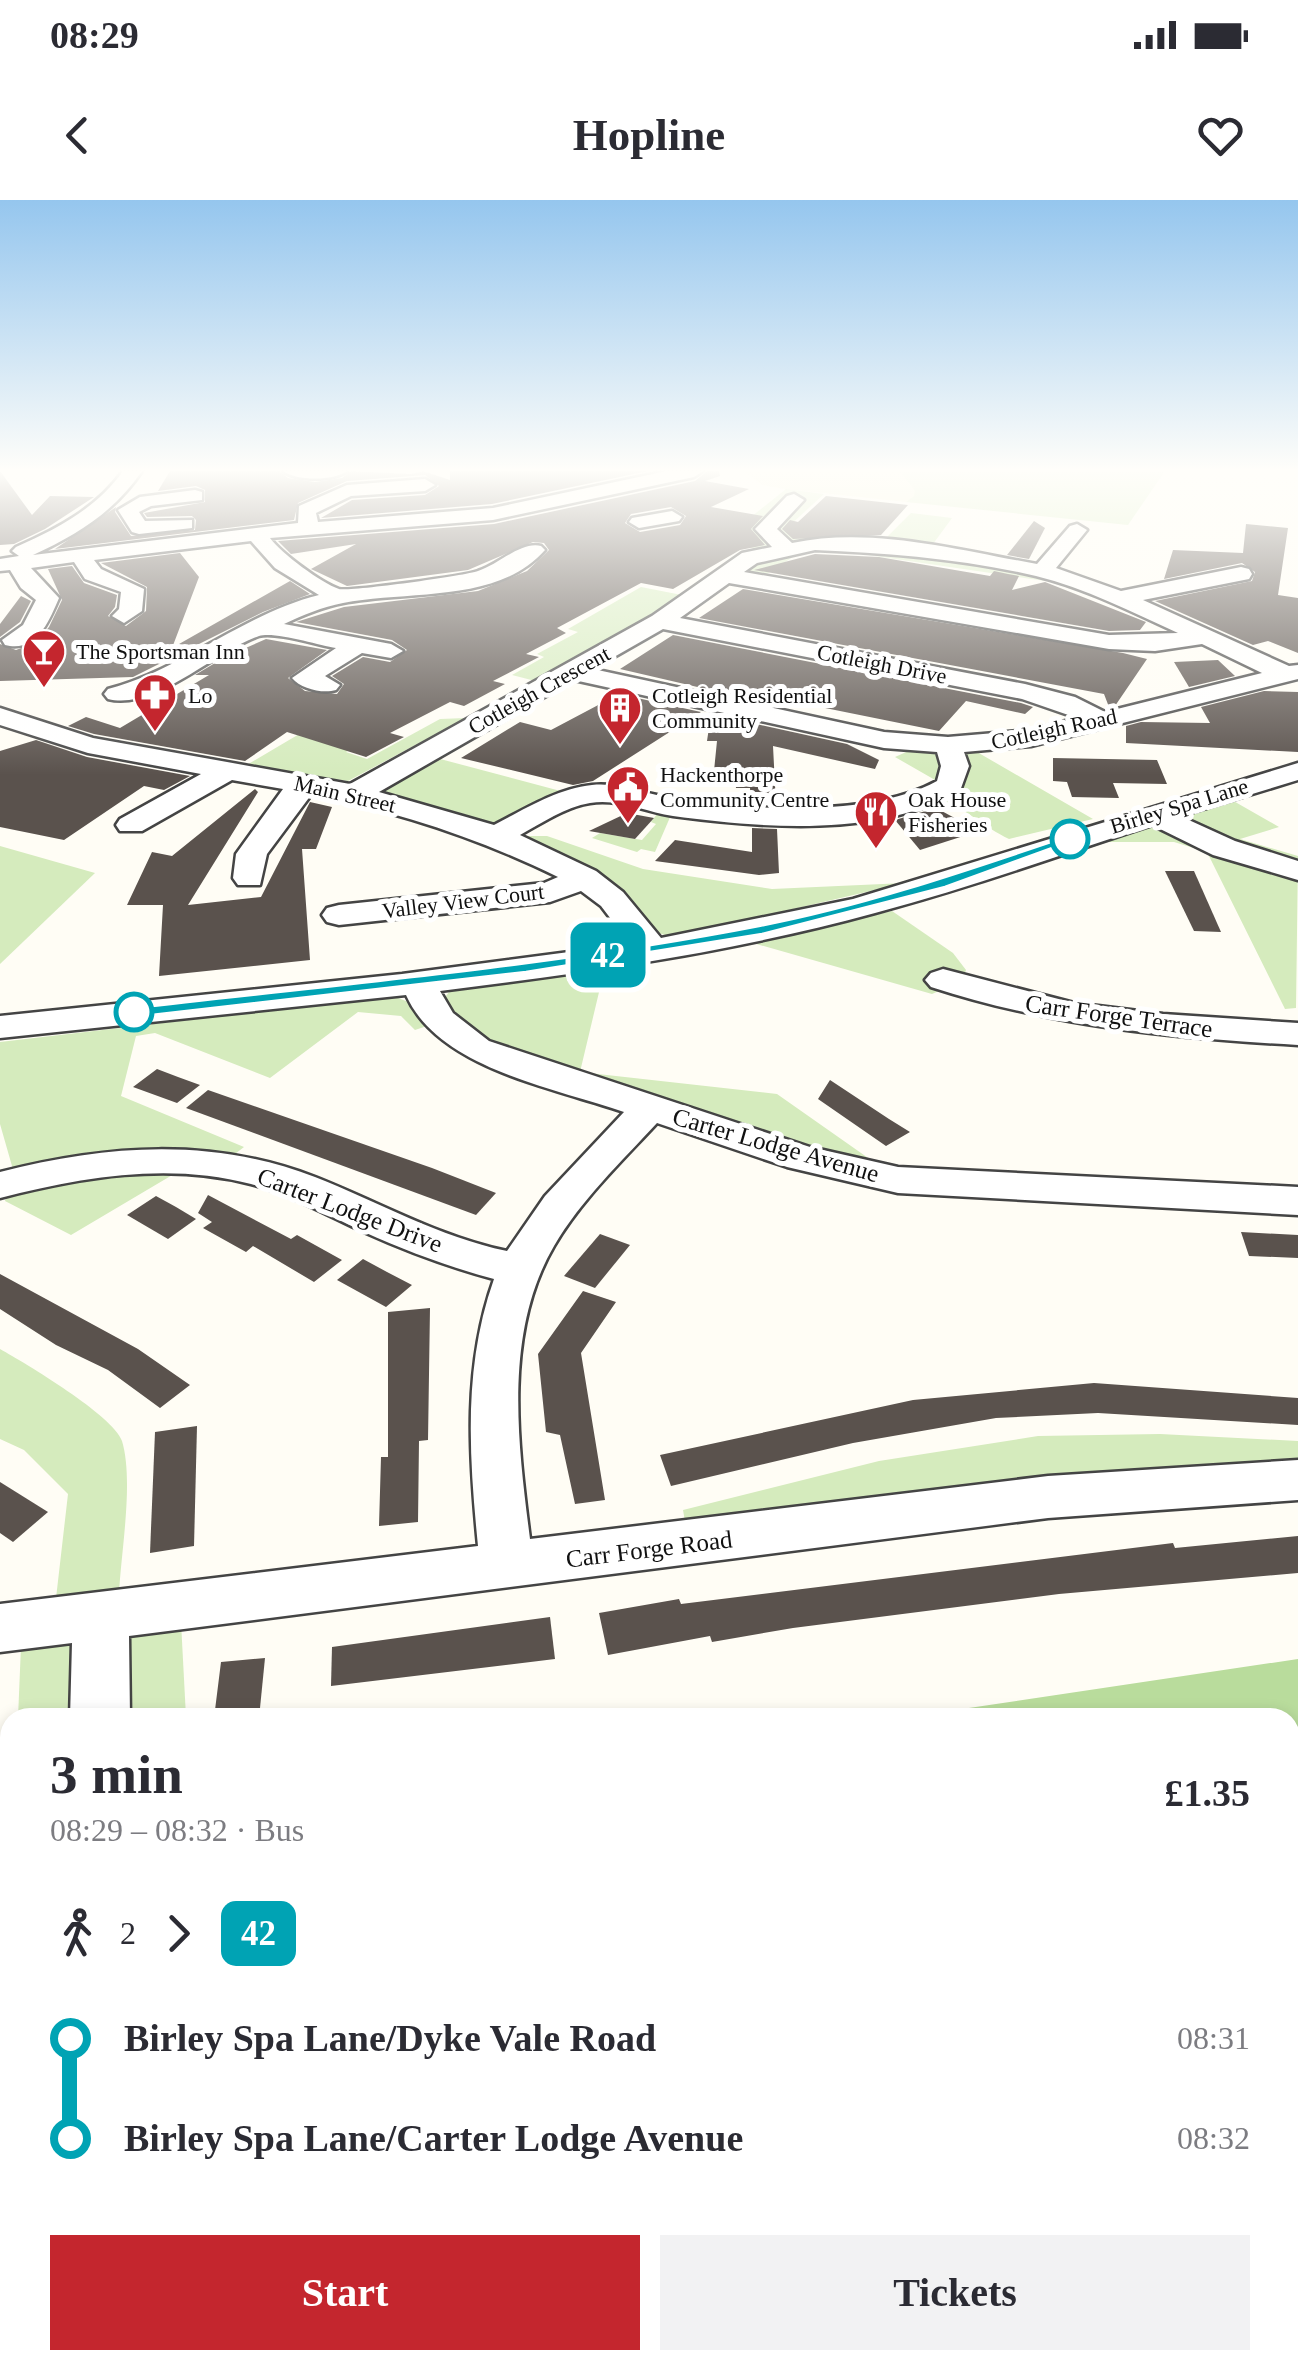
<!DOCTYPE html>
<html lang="en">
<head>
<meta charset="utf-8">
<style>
  body { margin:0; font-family:"Times New Roman",serif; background:#f2f2f3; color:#2b2b33; height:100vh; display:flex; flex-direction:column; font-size:38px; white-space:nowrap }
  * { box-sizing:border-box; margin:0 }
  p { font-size:32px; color:#7c7c81 }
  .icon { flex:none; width:55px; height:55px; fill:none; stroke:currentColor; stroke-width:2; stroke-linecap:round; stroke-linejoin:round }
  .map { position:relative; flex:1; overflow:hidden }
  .sheet { position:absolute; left:0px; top:1508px; width:1300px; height:662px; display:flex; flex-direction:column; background:#fff; border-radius:30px 30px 0 0; box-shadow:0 5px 15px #0003 }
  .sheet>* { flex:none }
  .badge { padding:0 20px; border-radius:15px; font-size:35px; line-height:65px }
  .map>.badge { position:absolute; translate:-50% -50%; box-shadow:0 0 0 5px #fff }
  .legs { display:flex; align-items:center; gap:15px; height:110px; padding:0 50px; font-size:32px }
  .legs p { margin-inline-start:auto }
  .headline { display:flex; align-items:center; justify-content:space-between; height:170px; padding:0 50px }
  h1 { font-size:55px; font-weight:700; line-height:75px }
  .action { display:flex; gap:20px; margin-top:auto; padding:20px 50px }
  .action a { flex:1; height:115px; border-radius:0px; background:#c4262e; color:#fff; font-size:40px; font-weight:700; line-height:115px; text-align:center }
  .action a+a { background:#f2f2f3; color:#2b2b33 }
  ul { padding:0 50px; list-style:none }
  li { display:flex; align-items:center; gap:35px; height:100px; font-size:38px }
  li i { display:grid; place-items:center; width:15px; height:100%; margin:0 12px; background:currentColor }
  li i::after { content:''; width:25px; height:25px; margin:-12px; border:8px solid; border-radius:50%; background:#fff }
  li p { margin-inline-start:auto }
  li:first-child i { background:linear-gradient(#0000 50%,currentColor 0) }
  li:last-child i { background:linear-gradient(currentColor 50%,#0000 0) }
  .status { display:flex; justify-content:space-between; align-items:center; height:70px; padding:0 50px; background:#fff; direction:ltr }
  .status svg { height:28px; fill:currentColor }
  header { display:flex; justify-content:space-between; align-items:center; height:130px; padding:0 50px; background:#fff; font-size:45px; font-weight:700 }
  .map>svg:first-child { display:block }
  .farmland { fill:#f6f3d4 }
  .green { fill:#d5ebbd }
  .forest { fill:#b9dc9c }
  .building { fill:#5a524d; fill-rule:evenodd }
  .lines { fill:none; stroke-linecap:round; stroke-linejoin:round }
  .minor-casing { stroke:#444; stroke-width:5 }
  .highway-casing { stroke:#222; stroke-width:5 }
  .minor { fill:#fff; fill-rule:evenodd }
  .highway { fill:#f5a25d; fill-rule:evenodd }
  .line-1 { fill:#00a3b4; stroke:#fff; stroke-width:2.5 }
  .stop-1-dot { fill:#fff; stroke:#00a3b4; stroke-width:5 }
  .labels { text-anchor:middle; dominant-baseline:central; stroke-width:10; stroke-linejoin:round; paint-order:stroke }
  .far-poi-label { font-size:22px; fill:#111; stroke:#fff; text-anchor:start }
  .far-street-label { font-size:22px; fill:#111; stroke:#fff }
  .street-label { font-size:25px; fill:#111; stroke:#fff }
</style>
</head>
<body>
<div class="status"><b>08:29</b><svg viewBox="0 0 49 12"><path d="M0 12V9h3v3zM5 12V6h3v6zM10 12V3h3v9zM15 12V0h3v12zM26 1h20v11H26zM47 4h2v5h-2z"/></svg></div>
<header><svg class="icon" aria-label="back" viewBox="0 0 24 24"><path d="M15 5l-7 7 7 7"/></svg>Hopline<svg class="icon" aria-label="heart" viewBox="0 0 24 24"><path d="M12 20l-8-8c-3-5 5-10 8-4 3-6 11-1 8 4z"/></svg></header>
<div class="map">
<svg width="1298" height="2169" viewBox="0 0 1298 2169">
  <rect width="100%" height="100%" fill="#fffdf5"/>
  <polygon class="farmland" points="744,271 900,271 915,290 915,296 906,302 785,289 762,285"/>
  <g class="green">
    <polygon points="900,271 1165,271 1128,325 906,302 914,296 915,291"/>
    <polygon points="786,289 824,294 787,328 883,341 911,313 952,318 933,344 935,348 889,343 759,352 744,344 741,325"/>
    <polygon points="819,346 999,363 1080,386 827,349 799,353 761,378 743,373 755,361"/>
    <polygon points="641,387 687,396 543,483 512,475 544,457 537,454 578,432 568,429"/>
    <polygon points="466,518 348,581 245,566 306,530 357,546 346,552 367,559 440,519"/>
    <path d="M913,549L977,552L1093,619L1009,639C984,627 970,611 943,601L956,592L895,557Z"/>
    <polygon points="429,556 568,593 494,625 482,624 375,589"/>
    <polygon points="1230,599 1279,627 1240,639 1298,656 1296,808 1285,809 1207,652 1174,642 1093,642"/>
    <polygon points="657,614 671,615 655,652 641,649 637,652 592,638 600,633 642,640 656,624 651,622"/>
    <polygon points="523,636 547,636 643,669 772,689 905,683 672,737 655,732 519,639"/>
    <polygon points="0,646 95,673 0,764"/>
    <polygon points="892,711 953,753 966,770 962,781 932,794 753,743"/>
    <polygon points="605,767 580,872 777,894 871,960 868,966 505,854 440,804 452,788"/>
    <polygon points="393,796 411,803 427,826 415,830 401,816 358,812 270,878 155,833 136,836 121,896 244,947 231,957 174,974 71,1035 5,1001 14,973 0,924 0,842"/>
    <path d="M0,1149C25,1163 114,1216 122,1241C134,1281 121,1351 119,1394L55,1407L68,1294L24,1250L0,1239Z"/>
    <polygon points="1160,1234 1298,1241 1298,1263 687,1333 683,1310 879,1261 1038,1236"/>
    <polygon points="181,1422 186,1517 18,1518 21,1446"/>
  </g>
  <g class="forest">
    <polygon points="1298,1459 1298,2009 1290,2011 1290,1518 908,1517"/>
    <polygon points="10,1771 10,2160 641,2160 601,2169 0,2169 0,1774"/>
  </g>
  <g class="building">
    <polygon points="0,271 32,315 50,296 94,297 45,329 14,344 0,345"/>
    <polygon points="170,271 279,271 288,278 315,282 342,278 351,271 411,274 423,271 450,280 450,271 648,271 492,304 321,318 352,300 425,295 439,286 425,275 347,281 298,303 294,320 55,349 116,307 115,312 131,336 195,330 196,320 192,316 147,317 144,313 205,302 205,290 196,286 158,291"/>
    <path d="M707,271H719L720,276L705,281L749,289L711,307L763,316L751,329L765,345L740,350L673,389L641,383L557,428L566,433L526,454L539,457L493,481L505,484L464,506L450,502L390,533L404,537L366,557L287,532L245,561L94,534L68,526L86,517L120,528L209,475H195L225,457L266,439L327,450L288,478L305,491L337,494L344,484L332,476L363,457L390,462L407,450L392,440L296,422L344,407L478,391L527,371L549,350L544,343L533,342L468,370L347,386L311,369L356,344L291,354L278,341L494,324L695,281ZM671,307L686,316L680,325L640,332L625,323L631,314Z"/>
    <polygon points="826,296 908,305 881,335 793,339 782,329 790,320 798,322"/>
    <polygon points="1034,321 1045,328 1029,359 1007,355"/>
    <polygon points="1246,324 1288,328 1278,395 1298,398 1298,453 1268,441 1253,445 1155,401 1252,381 1255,372 1242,363 1164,379 1173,350 1243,353"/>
    <polygon points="180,353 199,377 172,448 290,381 310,394 263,412 133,477 0,481 0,444 16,450 35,443 49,427 62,400 48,369 72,366 84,383 117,395 115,407 108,416 126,426 146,411 147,387 101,363"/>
    <polygon points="815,354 879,357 990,376 994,371 1008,374 1019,376 1012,390 1045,382 1146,422 1140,430 1109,431 754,370"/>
    <polygon points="743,389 1123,453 1147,459 1115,506 1109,507 1104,494 699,418"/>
    <polygon points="21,396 31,401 20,422 0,437 0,424"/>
    <polygon points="673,435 1021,503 1033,507 1025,514 966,501 939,531 756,494 755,498 762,502 620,469"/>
    <polygon points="1218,460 1235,476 1189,487 1174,462"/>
    <polygon points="1264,491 1298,492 1298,552 1126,543 1126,526 1141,522 1210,523 1201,507"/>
    <polygon points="619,494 701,512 593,581 573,585 461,558 520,522 551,530"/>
    <polygon points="711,514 847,544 879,560 875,569 773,546 776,604 751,603 750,588 736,588 734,571 714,571 717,541 707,541"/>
    <polygon points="36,540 87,557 190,576 164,590 144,586 64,640 0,627 0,551"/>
    <polygon points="1053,558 1157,560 1167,584 1113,583 1119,598 1072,597 1067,582 1053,581"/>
    <polygon points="255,589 258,592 188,705 261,697 310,602 332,607 316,649 302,649 310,760 159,776 163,705 127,705 152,652 172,656"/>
    <polygon points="936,608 979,631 920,650 895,620"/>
    <polygon points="627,613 654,618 635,639 589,631"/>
    <polygon points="752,628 777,629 779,673 759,675 655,661 675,640 752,652"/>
    <polygon points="1165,671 1194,671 1221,732 1194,731"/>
    <polygon points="157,869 178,877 200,885 177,903 133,887"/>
    <polygon points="830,880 889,919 910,932 886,946 818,899"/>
    <polygon points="208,890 432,968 496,993 476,1015 186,908"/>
    <polygon points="208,995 291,1039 297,1035 342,1060 314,1082 253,1046 246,1052 203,1028 212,1022 198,1013"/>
    <polygon points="156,996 176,1007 196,1019 168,1039 127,1015"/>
    <polygon points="1241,1032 1298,1035 1298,1058 1249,1056"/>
    <polygon points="600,1034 630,1045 595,1088 564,1076"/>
    <polygon points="363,1059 387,1072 412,1085 386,1107 337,1080"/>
    <polygon points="0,1074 138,1149 190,1185 160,1208 108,1170 56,1145 0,1109"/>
    <polygon points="583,1091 616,1102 581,1153 605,1300 575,1304 560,1235 546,1232 538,1154"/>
    <polygon points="430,1108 428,1240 419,1241 418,1322 379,1326 381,1257 388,1257 388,1112"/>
    <polygon points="1094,1183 1298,1198 1298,1225 1098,1213 996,1218 853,1243 671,1286 660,1255 913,1200"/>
    <polygon points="197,1226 194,1346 150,1353 155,1232"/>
    <polygon points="0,1282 48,1312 13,1342 0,1333"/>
    <polygon points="1298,1336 1298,1373 1059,1394 793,1428 712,1442 710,1436 608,1455 599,1413 679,1399 681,1404 1173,1343 1175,1348"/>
    <polygon points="550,1417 555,1459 331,1486 332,1447"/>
    <polygon points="265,1458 259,1518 214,1518 221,1462"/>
  </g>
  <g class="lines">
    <g class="minor-casing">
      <g id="minor">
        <path d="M123,271H142C114,312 77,335 33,355L298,323L299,306L347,285L425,279L435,285L425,291L351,296L316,313L318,322L493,308L667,271H703L694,277L493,320L270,338C281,353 321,383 339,389C347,392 464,376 478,371C498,365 521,341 541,346L545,350C498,404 406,390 343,403C322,407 303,415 284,424L391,444L403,451L391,458L362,453L325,476L340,485L336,490C323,494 301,489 292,478L336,448C318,445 274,431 259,436C215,451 155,511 108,499L104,494L108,489C182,470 243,414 319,395L275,368L251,341L94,360L101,369L144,389L142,411L124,423L112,416L119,409L121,392L85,379L74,362L31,368L59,398C49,421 37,453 5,445L2,440L23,425L36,400L21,388L10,370L0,371V359L19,356L12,351L16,347C57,329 97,308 123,271Z"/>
        <path d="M283,271H347C334,281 296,281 283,271Z"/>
        <polygon points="195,290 202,292 202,300 151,306 139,312 145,321 192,320 192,328 139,334 132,332 118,310 140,297"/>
        <path d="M794,294L804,300L777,329L792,343C871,326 958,350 1037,364L1070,326L1077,324L1087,330L1056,368L1121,391L1241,367L1249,369L1252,374L1249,379L1143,400L1289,466L1298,465V479L1031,546L964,552L969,566L960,591C878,638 763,628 673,616C646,612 618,598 590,603C565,607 542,623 520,635L596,671L623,692L661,738L853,699L1298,563V580L1180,616L1235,641L1298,661V680L1213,655L1152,625C1060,655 969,688 875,713C733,752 586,773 440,791L453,813L489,841L810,947L898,967L1298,987V1015L898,993L787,967L657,923C621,962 581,1000 554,1046C503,1133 518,1244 530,1339L1048,1276L1298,1260V1300L1048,1318L129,1436L130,1518H70L72,1443L0,1452V1404L478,1346C469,1255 463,1166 494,1079C449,1067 406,1051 364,1032C327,1015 290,994 251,984C168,962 81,977 0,998V972C106,945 211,937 315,977C379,1002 439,1037 507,1051L545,996L624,912C554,888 438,868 406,795L0,838V816L402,774L630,744L601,706L581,691L550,702L339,725L327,722L322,715L327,708L339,705L544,683L558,677C480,639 397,611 311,595L267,654L260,685H238L233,678L236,654L283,589L232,580L142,631H120L116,625L120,619L201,574L88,553L0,525V508L93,538L350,584L652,416L742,353L772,347L755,329L787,296ZM815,350C889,353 963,359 1036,376C1085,388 1132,412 1178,433L1109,435L744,372L757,363ZM729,383L1109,449L1155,451L1202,444L1262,473L1105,512L1075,497L1025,484L680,418ZM663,429L1022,499L1077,518L1031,530L948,537L884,532L593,469ZM574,480L884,548L937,552L941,566L937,581C867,619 744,610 667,597C642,593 617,582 592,585C556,589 525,609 494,625L379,592Z"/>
        <polygon points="672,311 682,317 679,321 639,328 629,322 632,318"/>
        <path d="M943,769L1074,803L1163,814L1298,823V845C1172,838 1051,826 931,787L925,780L931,773Z"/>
      </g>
    </g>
    <g class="highway-casing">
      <g id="highway">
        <polygon points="1298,2037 1298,2131 1290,2133 1290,2039"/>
        <polygon points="875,2160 1009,2160 1005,2169 871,2169"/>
      </g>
    </g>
    <use href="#minor" class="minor"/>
    <use href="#highway" class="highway"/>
  </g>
  <linearGradient id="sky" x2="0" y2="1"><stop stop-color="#95c6ee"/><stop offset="0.47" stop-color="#fffefa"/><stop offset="1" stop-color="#fffefa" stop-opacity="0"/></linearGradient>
  <rect width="1298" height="575" fill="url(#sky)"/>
  <path class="line-1" d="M1066,637L1077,639L945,687L762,734L526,772L134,817L126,812L134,808C342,784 553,766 759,726C864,706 965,671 1066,637Z"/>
  <defs>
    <g id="bar-pin" transform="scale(2.25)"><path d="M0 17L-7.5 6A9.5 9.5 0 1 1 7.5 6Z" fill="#c4262e" stroke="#fff"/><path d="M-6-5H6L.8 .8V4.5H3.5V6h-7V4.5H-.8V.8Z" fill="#fff"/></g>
    <g id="pharmacy-pin" transform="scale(2.25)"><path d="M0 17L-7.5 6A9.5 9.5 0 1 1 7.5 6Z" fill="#c4262e" stroke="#fff"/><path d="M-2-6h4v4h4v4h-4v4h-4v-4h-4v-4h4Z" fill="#fff"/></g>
    <g id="building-pin" transform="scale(2.25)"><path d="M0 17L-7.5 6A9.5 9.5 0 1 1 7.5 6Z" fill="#c4262e" stroke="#fff"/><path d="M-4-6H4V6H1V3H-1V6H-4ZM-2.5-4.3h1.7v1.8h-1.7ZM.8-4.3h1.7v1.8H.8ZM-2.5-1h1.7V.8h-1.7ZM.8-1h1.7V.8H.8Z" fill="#fff"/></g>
    <g id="civic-pin" transform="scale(2.25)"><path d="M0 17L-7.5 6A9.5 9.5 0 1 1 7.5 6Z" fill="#c4262e" stroke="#fff"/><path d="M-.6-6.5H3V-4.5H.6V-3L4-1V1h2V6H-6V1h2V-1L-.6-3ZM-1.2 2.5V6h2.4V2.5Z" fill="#fff"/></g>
    <g id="restaurant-pin" transform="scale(2.25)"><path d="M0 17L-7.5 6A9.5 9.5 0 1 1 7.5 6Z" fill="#c4262e" stroke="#fff"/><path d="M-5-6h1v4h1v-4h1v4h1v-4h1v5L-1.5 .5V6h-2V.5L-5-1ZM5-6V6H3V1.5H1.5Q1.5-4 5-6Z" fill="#fff"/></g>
  </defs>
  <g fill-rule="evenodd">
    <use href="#bar-pin" x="44" y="451"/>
    <use href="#pharmacy-pin" x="155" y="495"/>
    <use href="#building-pin" x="620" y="508"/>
    <use href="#civic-pin" x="628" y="587"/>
    <use href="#restaurant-pin" x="876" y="612"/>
  </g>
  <g class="stop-1-dot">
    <circle cx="1070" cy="639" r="18"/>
    <circle cx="134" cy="812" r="18"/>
  </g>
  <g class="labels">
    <g class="far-poi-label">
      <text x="76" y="451">The Sportsman Inn</text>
      <text x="188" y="495">Lo</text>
      <text x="652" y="495">Cotleigh Residential<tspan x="652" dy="25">Community</tspan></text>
      <text x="660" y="574">Hackenthorpe<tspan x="660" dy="25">Community Centre</tspan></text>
      <text x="908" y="599">Oak House<tspan x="908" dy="25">Fisheries</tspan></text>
    </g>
    <g class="far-street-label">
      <text transform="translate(882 464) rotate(11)">Cotleigh Drive</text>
      <text transform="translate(539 490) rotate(-29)">Cotleigh Crescent</text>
      <text transform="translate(1054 529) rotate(-12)">Cotleigh Road</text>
      <text transform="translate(345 594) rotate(13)">Main Street</text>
      <text transform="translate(1179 606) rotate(-17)">Birley Spa Lane</text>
      <text transform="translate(463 701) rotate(-7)">Valley View Court</text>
    </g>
    <g class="street-label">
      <text transform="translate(1119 816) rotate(8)">Carr Forge Terrace</text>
      <text transform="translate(776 945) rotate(16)">Carter Lodge Avenue</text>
      <text transform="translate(350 1010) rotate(21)">Carter Lodge Drive</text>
      <text transform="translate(649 1349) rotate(-7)">Carr Forge Road</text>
    </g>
  </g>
</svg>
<b class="badge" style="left:608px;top:755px;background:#00a3b4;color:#fff">42</b>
<section class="sheet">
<div class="headline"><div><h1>3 min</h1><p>08:29 – 08:32 · Bus</p></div><b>£1.35</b></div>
<div class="legs"><svg class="icon" aria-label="walk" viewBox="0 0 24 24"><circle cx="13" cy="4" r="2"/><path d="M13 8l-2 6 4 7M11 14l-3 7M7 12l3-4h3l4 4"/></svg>2<svg class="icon" aria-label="forward" viewBox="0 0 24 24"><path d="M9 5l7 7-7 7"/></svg><b class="badge" style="background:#00a3b4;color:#fff">42</b></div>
<ul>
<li><i style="color:#00a3b4"></i><b>Birley Spa Lane/Dyke Vale Road</b><p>08:31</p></li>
<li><i style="color:#00a3b4"></i><b>Birley Spa Lane/Carter Lodge Avenue</b><p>08:32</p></li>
</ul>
<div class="action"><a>Start</a><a>Tickets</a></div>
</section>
</div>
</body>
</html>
